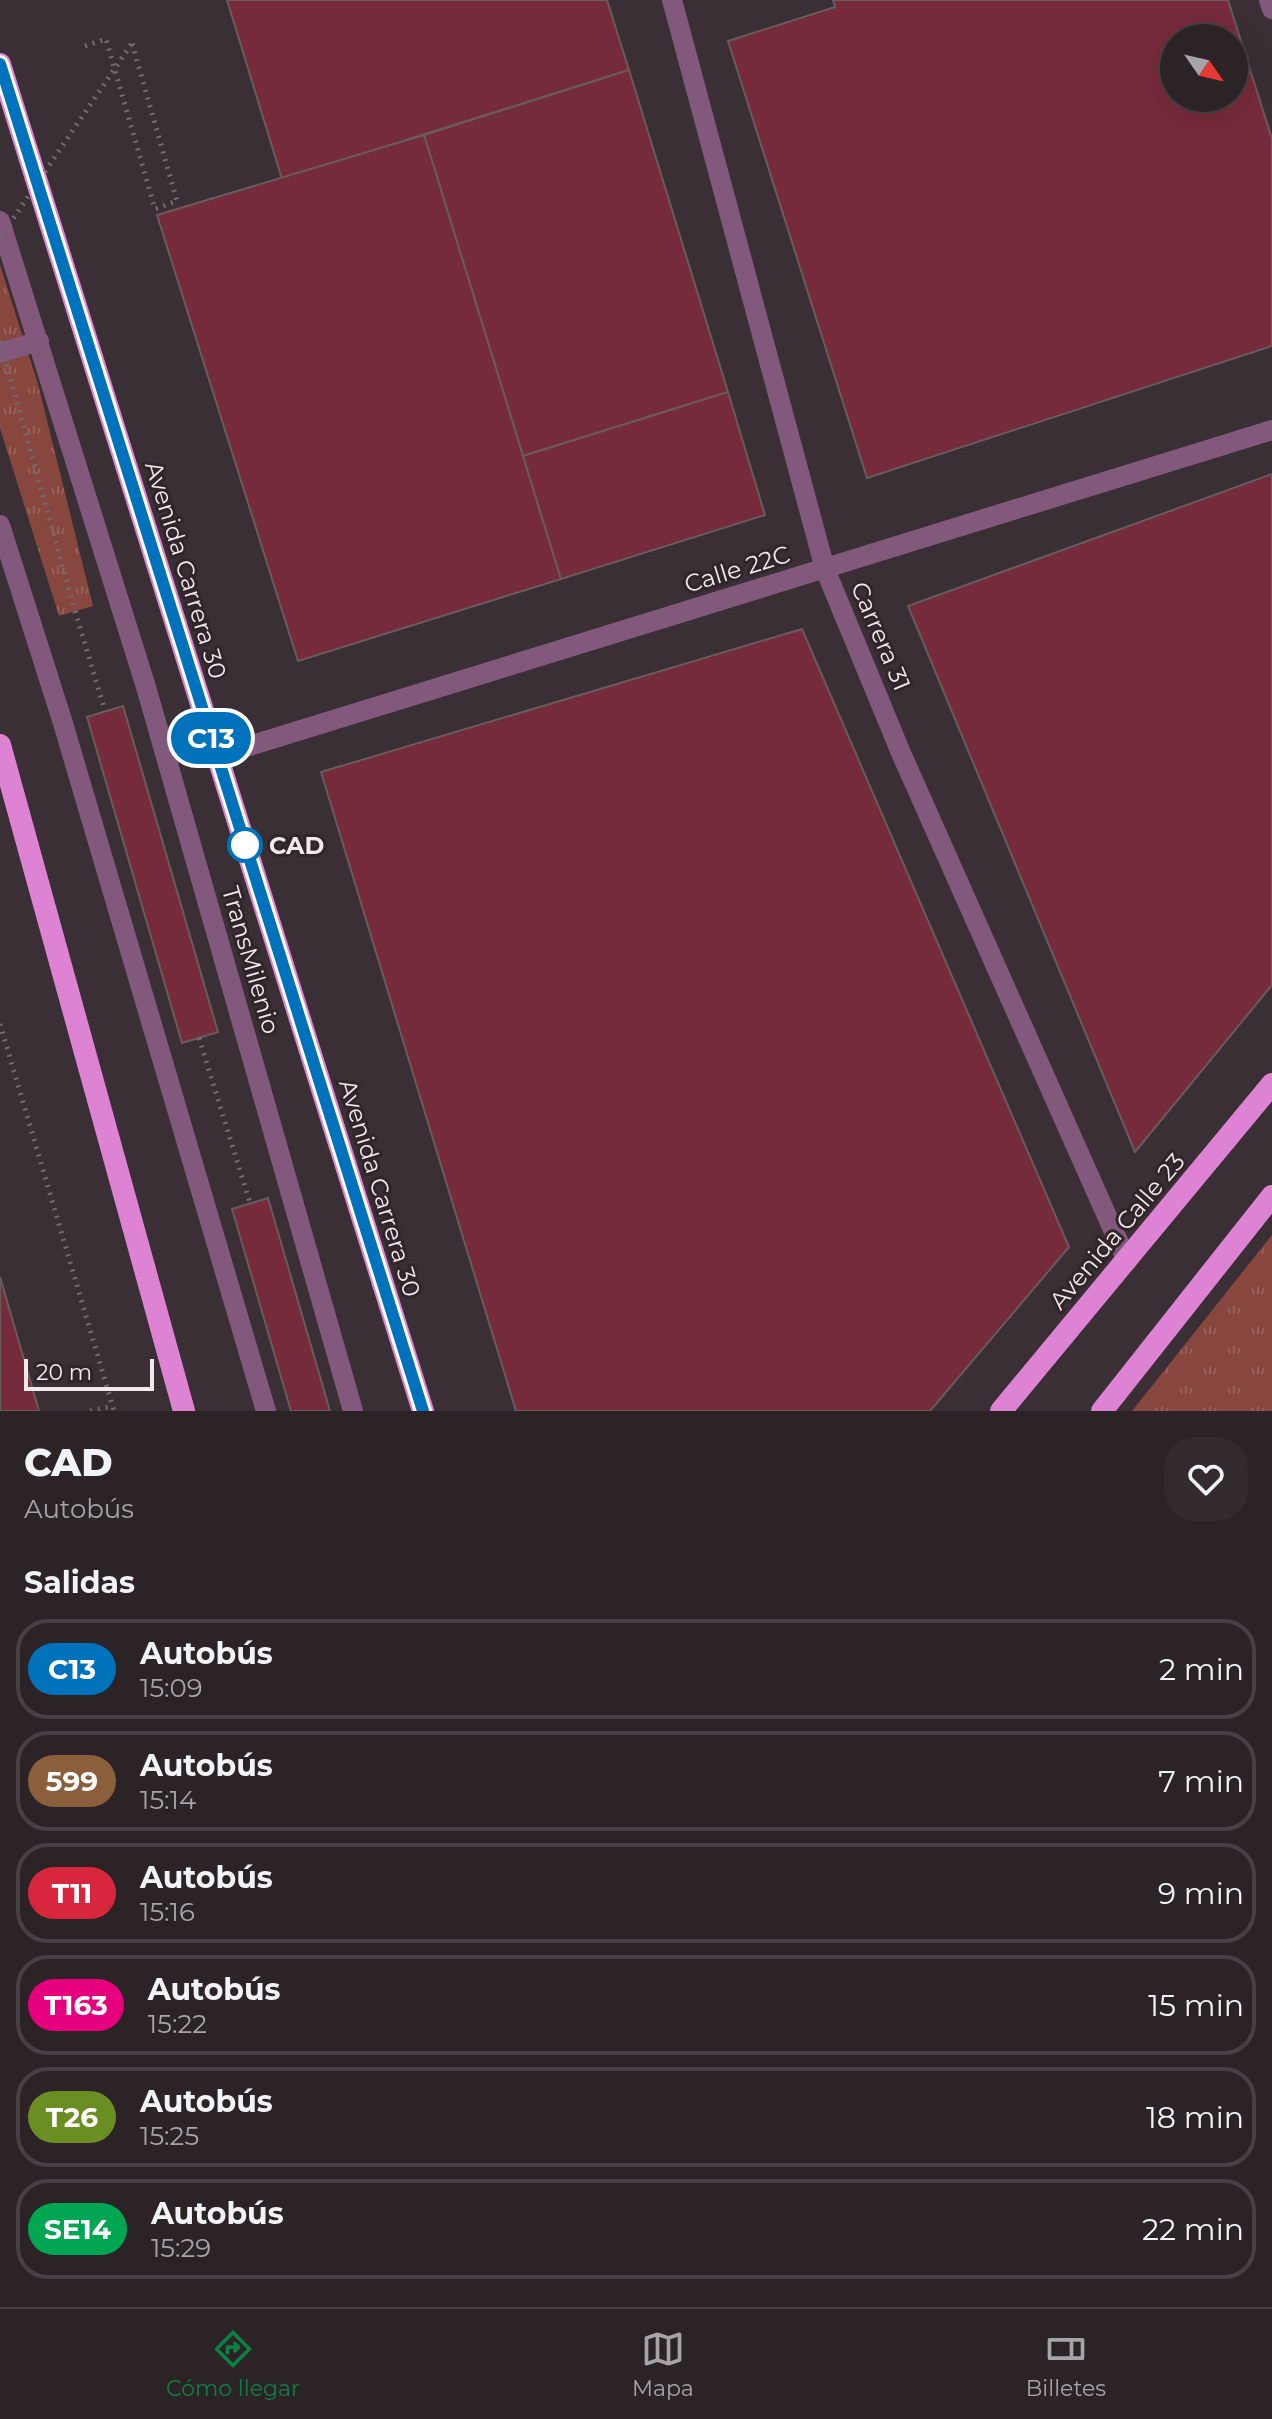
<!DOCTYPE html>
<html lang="es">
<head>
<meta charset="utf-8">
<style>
  body { margin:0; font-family:Montserrat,sans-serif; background:#342b2f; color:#f1f3f6; height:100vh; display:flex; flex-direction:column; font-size:30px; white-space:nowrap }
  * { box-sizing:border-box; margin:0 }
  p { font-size:26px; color:#a6a4a7 }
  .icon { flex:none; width:44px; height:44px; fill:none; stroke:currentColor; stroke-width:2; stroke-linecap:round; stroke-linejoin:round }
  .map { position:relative; height:1411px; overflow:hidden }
  .drawer { display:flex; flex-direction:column; background:#2c2327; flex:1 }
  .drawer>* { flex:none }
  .badge { padding:0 16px; border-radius:26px; font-size:28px; line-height:52px }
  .needle { width:52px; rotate:124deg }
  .fabs { position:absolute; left:1160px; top:24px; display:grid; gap:16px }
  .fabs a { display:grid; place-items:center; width:88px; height:88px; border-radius:50%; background:#2c2327; box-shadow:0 8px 32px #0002,0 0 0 2px #484044; font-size:40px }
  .scale { position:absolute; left:24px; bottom:20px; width:130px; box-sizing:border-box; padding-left:8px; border:4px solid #f1e9ec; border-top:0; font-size:22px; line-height:28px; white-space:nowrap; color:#f1e9ec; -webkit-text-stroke:6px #30252a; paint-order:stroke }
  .map>.badge { position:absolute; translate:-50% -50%; box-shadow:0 0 0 4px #fff }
  h2 { padding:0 24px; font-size:30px; line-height:72px }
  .round { display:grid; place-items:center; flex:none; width:84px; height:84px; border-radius:32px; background:#342b2f }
  .overview { display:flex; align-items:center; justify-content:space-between; height:136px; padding:0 24px }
  h1 { font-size:38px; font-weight:800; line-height:60px }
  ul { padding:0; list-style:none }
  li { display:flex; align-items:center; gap:24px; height:100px; margin:0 16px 12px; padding:0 8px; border:4px solid #484044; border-radius:32px }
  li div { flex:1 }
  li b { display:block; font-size:30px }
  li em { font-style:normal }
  li .badge { min-width:88px; font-weight:700; text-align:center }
  .tab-bar { display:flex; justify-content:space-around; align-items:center; height:112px; border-top:2px solid #484044; background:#2c2327; font-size:22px; color:#a6a4a7 }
  .tab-bar a { display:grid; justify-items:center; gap:4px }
  .tab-bar .current { color:#0b8043 }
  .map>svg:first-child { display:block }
  .grass { fill:url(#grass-tufts) }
  .building { fill:#762b3c; stroke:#695b5c; stroke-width:2; fill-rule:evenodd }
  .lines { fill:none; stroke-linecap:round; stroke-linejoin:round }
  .path { stroke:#746a6e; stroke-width:5; stroke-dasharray:2 6; stroke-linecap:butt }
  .service { stroke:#82597d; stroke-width:20 }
  .minor { stroke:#82597d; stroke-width:20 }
  .trunk { stroke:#de82d4; stroke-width:22 }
  .path-bridge { stroke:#746a6e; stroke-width:5; stroke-dasharray:2 6; stroke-linecap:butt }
  .line-casing { stroke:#fff; stroke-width:18 }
  .line { stroke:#0072bc; stroke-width:12 }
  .stop-dot { fill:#fff; stroke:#0072bc; stroke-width:4 }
  .labels { text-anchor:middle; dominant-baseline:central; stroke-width:6; stroke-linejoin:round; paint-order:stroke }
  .street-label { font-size:24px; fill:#f1e9ec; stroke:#30252a }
  .stop-label { font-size:24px; font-weight:bold; fill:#f1e9ec; stroke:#30252a; text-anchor:start }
</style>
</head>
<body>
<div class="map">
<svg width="1272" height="1411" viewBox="0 0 1272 1411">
  <defs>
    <pattern id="grass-tufts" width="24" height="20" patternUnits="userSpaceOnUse" patternTransform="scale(2)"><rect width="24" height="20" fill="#87463e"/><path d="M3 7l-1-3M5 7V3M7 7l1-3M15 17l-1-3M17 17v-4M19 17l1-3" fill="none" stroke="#98615a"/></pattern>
  </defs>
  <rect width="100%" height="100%" fill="#3a2f34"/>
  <g class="grass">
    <polygon points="0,265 38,384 93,606 59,616 0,428"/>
    <polygon points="1272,1235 1272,1411 1132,1411"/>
  </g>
  <g class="building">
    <polygon points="227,0 607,0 629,70 282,179"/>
    <path d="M833,0H1228L1272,139V346L867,478L728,41L835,7ZM1174,38H1234V98H1174Z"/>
    <polygon points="629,70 728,392 523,456 424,135"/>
    <polygon points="424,135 561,579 298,661 157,215"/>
    <polygon points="728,392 765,515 561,579 523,456"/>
    <polygon points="1272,474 1272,985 1135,1152 908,606"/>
    <polygon points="802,629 1069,1247 930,1411 516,1411 321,772"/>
    <polygon points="123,706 218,1032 182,1043 87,717"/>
    <polygon points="268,1198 330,1411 291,1411 232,1209"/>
    <polygon points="0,1277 39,1411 0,1411"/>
  </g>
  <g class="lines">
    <g class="path">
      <polyline points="85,46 106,39 155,209 177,201 132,43"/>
      <polyline points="75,611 105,711"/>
      <polyline points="0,1024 114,1411"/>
      <polyline points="199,1038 250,1203"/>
      <polyline points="90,1411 113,1406"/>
    </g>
    <g class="service">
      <polyline points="0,221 146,687 353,1411"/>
      <polyline points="0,353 39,341"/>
      <polyline points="0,525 62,720 266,1411"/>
    </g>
    <g class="minor">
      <polyline points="672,0 825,569 901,753 1127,1261"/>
      <polyline points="1269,0 1272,9"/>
      <polyline points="217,756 1272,430"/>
    </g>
    <g class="trunk">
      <polyline points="0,64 423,1411"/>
      <polyline points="0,745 184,1411"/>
      <polyline points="1001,1411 1272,1084"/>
      <polyline points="1102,1411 1272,1196"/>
    </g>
    <g class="path-bridge">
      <polyline points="0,238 132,43"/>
      <polyline points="0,341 75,611"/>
    </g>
  </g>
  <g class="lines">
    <g class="line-casing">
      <polyline id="line" points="0,64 423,1411"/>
    </g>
    <use href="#line" class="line"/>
  </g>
  <circle class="stop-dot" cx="245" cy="845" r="16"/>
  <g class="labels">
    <g class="street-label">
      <text transform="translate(737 569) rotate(-17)">Calle 22C</text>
      <text transform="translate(186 570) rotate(73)">Avenida Carrera 30</text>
      <text transform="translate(881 636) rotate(67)">Carrera 31</text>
      <text transform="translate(251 960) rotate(74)">TransMilenio</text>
      <text transform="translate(380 1188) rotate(73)">Avenida Carrera 30</text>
      <text transform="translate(1117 1231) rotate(-50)">Avenida Calle 23</text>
    </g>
    <g class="stop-label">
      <text x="269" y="845">CAD</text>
    </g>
  </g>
</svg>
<div class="fabs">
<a><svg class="needle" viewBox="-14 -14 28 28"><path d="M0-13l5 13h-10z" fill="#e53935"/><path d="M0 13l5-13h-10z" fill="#a6a4a7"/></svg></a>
</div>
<div class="scale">20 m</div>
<b class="badge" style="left:211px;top:738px;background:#0072bc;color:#fff">C13</b>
</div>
<section class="drawer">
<div class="overview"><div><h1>CAD</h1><p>Autobús</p></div><a class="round"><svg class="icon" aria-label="heart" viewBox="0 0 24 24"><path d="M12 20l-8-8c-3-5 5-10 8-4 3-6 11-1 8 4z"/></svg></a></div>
<h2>Salidas</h2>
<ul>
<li><span class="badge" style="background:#0072bc;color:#fff">C13</span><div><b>Autobús</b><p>15:09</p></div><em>2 min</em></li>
<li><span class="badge" style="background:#8b5e3c;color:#fff">599</span><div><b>Autobús</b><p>15:14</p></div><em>7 min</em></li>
<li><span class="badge" style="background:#d7263d;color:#fff">T11</span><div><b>Autobús</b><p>15:16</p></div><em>9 min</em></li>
<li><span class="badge" style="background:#e6007e;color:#fff">T163</span><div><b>Autobús</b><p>15:22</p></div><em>15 min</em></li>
<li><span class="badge" style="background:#6b8e23;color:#fff">T26</span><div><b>Autobús</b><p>15:25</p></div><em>18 min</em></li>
<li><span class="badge" style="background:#00a651;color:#fff">SE14</span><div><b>Autobús</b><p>15:29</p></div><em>22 min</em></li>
</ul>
</section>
<nav class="tab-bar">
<a class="current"><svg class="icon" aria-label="directions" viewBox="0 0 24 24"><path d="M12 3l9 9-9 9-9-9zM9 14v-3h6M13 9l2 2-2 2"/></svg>Cómo llegar</a>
<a><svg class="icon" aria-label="map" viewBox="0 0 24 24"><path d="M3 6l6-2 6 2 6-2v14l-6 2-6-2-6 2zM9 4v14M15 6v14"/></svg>Mapa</a>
<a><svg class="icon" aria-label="tickets" viewBox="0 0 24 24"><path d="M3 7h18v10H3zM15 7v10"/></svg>Billetes</a>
</nav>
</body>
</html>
